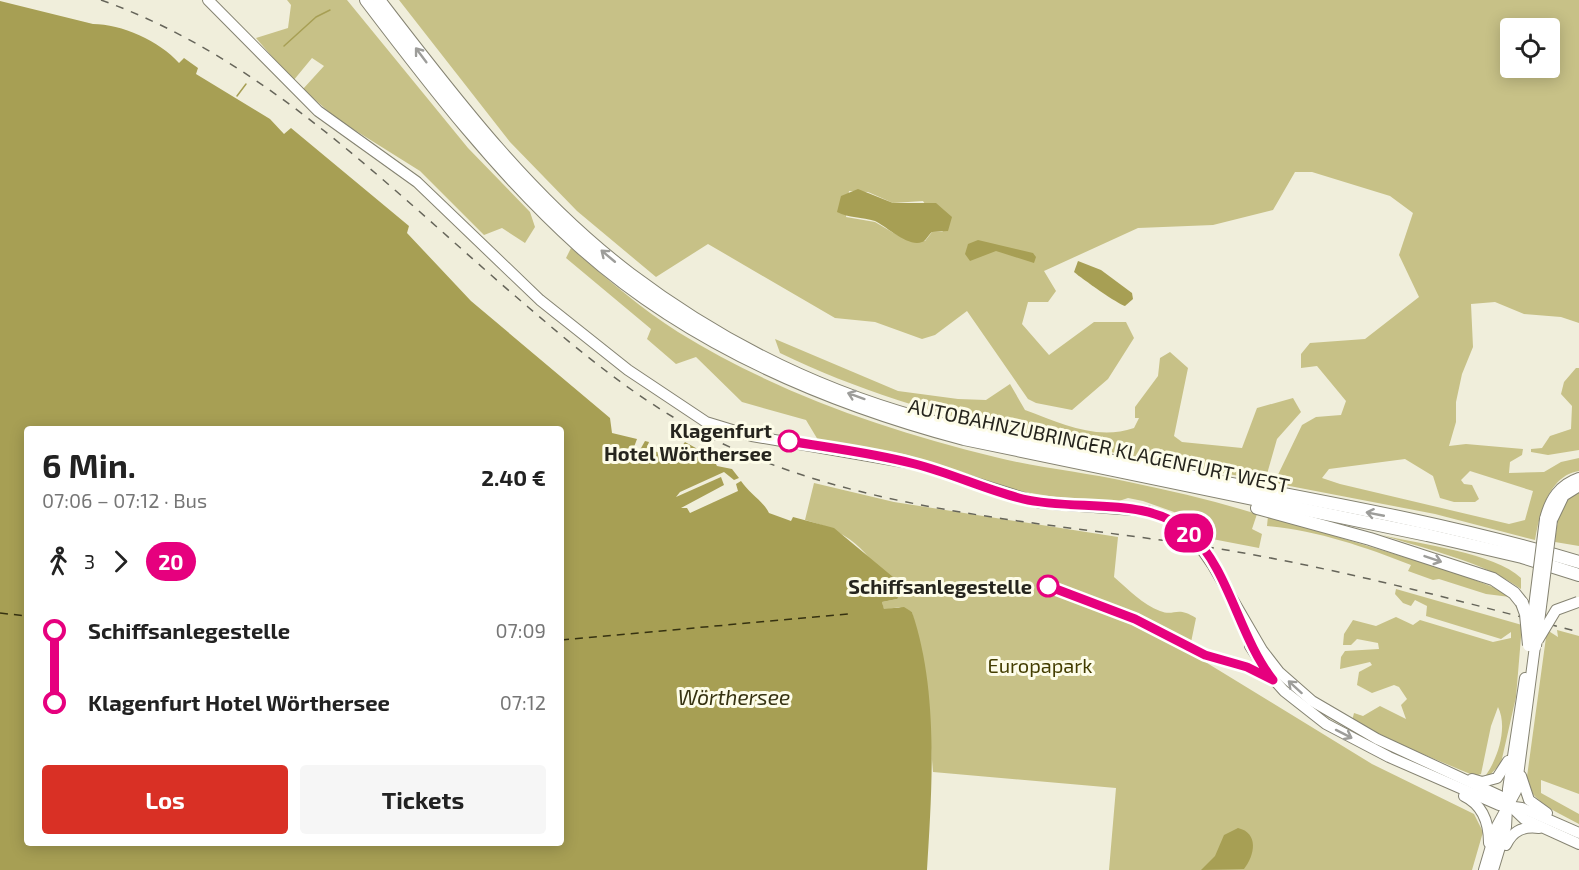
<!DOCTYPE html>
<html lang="de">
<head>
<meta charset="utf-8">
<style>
  body { margin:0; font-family:"Exo 2",sans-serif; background:#f6f6f6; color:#222; height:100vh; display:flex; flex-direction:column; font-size:22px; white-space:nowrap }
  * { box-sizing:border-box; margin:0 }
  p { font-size:20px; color:#767676 }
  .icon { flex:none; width:33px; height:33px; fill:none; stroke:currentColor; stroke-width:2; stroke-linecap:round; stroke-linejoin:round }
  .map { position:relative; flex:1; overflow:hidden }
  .drawer { position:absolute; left:24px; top:426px; width:540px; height:420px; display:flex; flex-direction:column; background:#fff; border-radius:6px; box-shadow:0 3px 15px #0003 }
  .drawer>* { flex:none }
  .badge { padding:0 12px; border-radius:20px; font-size:21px; line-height:39px }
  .tools { position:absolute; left:1500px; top:18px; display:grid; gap:12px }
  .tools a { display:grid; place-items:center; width:60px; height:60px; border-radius:6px; background:#fff; box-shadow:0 3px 15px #0003; font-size:30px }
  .map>.badge { position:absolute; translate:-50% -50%; box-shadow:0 0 0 3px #fff }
  .legs { display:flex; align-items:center; gap:9px; height:66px; padding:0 18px; font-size:20px }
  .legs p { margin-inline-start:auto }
  .head { display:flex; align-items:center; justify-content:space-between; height:102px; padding:0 18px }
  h1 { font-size:33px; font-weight:700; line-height:45px }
  .primary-button { display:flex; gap:12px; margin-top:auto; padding:12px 18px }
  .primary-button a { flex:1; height:69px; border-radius:6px; background:#d93025; color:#fff; font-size:24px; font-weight:700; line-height:69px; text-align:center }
  .primary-button a+a { background:#f6f6f6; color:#222 }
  ul { padding:0 18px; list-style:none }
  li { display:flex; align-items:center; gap:21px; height:72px; font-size:22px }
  li i { display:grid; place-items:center; width:9px; height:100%; margin:0 8px; background:currentColor }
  li i::after { content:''; width:15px; height:15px; margin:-8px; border:4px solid; border-radius:50%; background:#fff }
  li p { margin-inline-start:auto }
  li:first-child i { background:linear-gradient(#0000 50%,currentColor 0) }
  li:last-child i { background:linear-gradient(currentColor 50%,#0000 0) }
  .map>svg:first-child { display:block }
  .green { fill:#c7c187; fill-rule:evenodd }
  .water { fill:#a79f54; fill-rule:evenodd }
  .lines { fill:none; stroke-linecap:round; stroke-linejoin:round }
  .stream { stroke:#a79f54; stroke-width:1.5 }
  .ferry { stroke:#363211; stroke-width:1.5; stroke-dasharray:8 6; stroke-linecap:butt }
  .primary-casing { stroke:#858372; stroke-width:12 }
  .highway-casing { stroke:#858372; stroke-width:14 }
  .primary { stroke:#fff; stroke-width:10 }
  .highway { stroke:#fff; stroke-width:12 }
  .rail { stroke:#66655a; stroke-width:1.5; stroke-dasharray:8 8; stroke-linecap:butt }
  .primary-bridge-casing { stroke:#858372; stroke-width:12; stroke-linecap:butt }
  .highway-bridge-casing { stroke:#858372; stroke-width:14; stroke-linecap:butt }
  .primary-bridge { stroke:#fff; stroke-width:10 }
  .highway-bridge { stroke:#fff; stroke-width:12 }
  .oneway { stroke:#9d9d9a }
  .line-1-casing { stroke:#fff; stroke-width:14 }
  .line-1 { stroke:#e6007e; stroke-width:9 }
  .stop-1-dot { fill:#fff; stroke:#e6007e; stroke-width:3 }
  .labels { text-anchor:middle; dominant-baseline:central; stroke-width:6; stroke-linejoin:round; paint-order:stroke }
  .stop-label { font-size:20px; font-weight:bold; fill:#26251e; stroke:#fdfce8; text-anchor:end }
  .street-label { font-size:20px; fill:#26251e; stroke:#fdfce8 }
  .park-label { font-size:20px; fill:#433d00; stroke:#fdfce8 }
  .water-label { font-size:21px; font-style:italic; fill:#363211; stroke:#fdfce8 }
</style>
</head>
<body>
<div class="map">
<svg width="1579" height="870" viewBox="0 0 1579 870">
  <rect width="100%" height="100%" fill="#f0eedb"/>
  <g class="green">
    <polygon points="287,0 347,0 468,148 530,212 535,227 525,243 502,228 484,235 420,171 337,119 303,89 324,66 312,58 293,81 256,38 288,28 291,5"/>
    <path d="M399,0H1579V323L1561,317L1524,314L1495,302L1471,304L1473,347L1462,374L1456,402V422L1449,446L1466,444L1523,449L1522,455L1510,462L1509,473L1544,472L1561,462L1579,458V471C1549,475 1539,515 1535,540L1435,514L1274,483L1302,425L1316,417L1341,415L1346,401L1317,366L1301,368V354L1310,343L1365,339L1419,297L1399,255L1413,213L1390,196L1312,172H1295L1273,210L1213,225L1138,228L1044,271L1056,291L1048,302H1028L1022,324L1049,355L1094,322H1126L1134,338L1108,379L1072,410L1036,403L1028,399L967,311L935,335L922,339L875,322L835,318L708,244L656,277L577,211L510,142ZM1510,28H1550V68H1510ZM849,191L868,192L893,203L923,201L943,232H932L925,241L897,235L875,222L846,217ZM1405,459L1433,476L1440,498L1454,502H1475L1479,499L1472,485L1464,484L1461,480L1470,471L1533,491L1525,520L1509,524L1340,484L1322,478L1329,469Z"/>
    <path d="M571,248C605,277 640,308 678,332C775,392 884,430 995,457C1039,468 1084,472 1129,482C1172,491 1215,501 1257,514L1252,529L1262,534L1259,548L1207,538L1174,512L1143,501L1128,498L1119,501H1081L1018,491L904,454L818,440L806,420L742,402L696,357L676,364L647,339L651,329L566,258Z"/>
    <path d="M775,339L898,391L958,399L986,400L1010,384L1025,410C1061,423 1096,441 1134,428L1139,418H1135V407L1158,376L1160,358L1170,352L1188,368L1174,436L1182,442L1242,448L1257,408L1293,398L1301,412L1277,439L1265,481C1101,449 932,427 780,353Z"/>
    <polygon points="1576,368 1579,368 1579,450 1548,455 1531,452 1531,449 1542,448 1550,436 1571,429 1572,406 1561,394 1564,382"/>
    <path d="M814,483L894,502L1118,537L1114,577C1128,589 1143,605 1160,611C1175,617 1176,605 1196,618L1189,652L1372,764L1474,814L1483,832L1472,870H1109L1116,788L933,772L925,674L912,612L899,607L884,610L882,602L897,599C869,555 858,534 805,520Z"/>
    <path d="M1579,488V546L1555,542C1558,515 1559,507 1579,488Z"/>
    <path d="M1268,516L1454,572L1503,591L1510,597L1486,594L1439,579L1433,580L1408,571L1411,565C1365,547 1316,530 1267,526Z"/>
    <path d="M1382,535C1419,544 1495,553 1521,578V589C1482,561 1428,550 1382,535Z"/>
    <path d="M1396,589L1522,625L1516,697L1501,763L1490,775H1486C1498,758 1508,727 1498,707L1491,726L1481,774L1475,776L1413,750L1352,721L1354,713L1363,716L1380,706L1406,719L1401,705L1407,699L1399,687L1394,685L1372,693L1357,685L1359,672L1372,665L1370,662L1340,669L1341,657L1345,651L1379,649L1378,643L1357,639L1351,645H1343L1344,634L1353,620L1376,626L1396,617L1413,625L1420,620L1493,642L1511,638V632L1501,639L1426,616L1427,606L1415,600L1411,606L1403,603L1395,594Z"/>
    <path d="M1547,630L1558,637L1557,630L1579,636V794L1541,780V793L1579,814V824C1559,813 1537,805 1526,784Z"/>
  </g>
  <g class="water">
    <path d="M0,1L93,24C121,24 160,41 179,63L184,58L198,68L196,74L270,119L284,134L291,128L409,226L407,233L471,301L610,418L612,433L637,439L631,455L636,457L645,441L649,442L644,455L646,456L649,450L674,456L685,442L712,457L717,466L732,469L739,478L734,480L724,472L680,492L676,497L721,477L724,485L681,508H687L690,513L738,491L736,484L741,481C749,493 764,502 769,513L791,521L793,517L834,528L893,577L900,594L897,599L882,602L884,609L904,607L912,612C939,691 932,788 927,870H0ZM27,429H561V843H27Z"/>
    <path d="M858,189L893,203H936L952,217L948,231L932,232C928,235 926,241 922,242C909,248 886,226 875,221C862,217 849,218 837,212L841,196Z"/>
    <polygon points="978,240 1033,253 1036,257 1034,263 996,251 970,261 965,254 968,244"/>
    <path d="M1078,261L1101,270L1132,293L1133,299L1125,306C1119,305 1081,278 1074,272Z"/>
    <path d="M1238,828C1259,833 1255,855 1244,869L1201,870L1215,856L1224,835Z"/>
  </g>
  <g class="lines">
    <g class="stream">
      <polyline points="284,46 316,17 330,10"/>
      <polyline points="237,96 246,84"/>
    </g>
    <g class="ferry">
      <polyline points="0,613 27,616"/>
      <polyline points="561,640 848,614"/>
    </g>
    <g class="primary-casing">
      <g id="primary">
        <polyline points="208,0 318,111 417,182 540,300 628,370 706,422 752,436 915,464 1040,503 1147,511 1169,519 1191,534"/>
        <path d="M1545,519C1550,499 1559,485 1579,478"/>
        <polyline points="1212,564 1262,650 1279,672 1312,701 1377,739 1500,796 1524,819 1579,844"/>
        <polyline points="1250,646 1267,672 1284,691 1326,724 1389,757 1499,805 1522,808 1579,833"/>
        <polyline points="1521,776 1529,800 1547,813"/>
        <polyline points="1472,779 1482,782 1497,778 1508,761"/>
        <path d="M1464,796C1483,805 1489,823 1489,843"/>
        <path d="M1506,845C1513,830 1524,826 1539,828"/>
        <polyline points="1484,870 1497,826 1516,791 1535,646"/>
        <polyline points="1493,870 1506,827 1508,789 1525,678"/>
      </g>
    </g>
    <g class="highway-casing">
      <g id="highway">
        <path d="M366,0C432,87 498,173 579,246C688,344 824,402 964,439L1427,535L1522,557L1579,575"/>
        <path d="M379,0C455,99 530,198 630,274C716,339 815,389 919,418C987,437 1058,450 1128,464C1278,494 1432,518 1579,562"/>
        <polyline points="1257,508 1370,539 1493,579 1514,593 1522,603"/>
        <polyline points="1551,520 1563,495 1579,485"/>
      </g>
    </g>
    <use href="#primary" class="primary"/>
    <use href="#highway" class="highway"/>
    <path class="rail" d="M101,0C269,60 395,194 528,307C585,356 642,403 709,437C859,513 1043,521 1208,547C1334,567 1456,600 1579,632"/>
    <g class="primary-bridge-casing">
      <g id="primary-bridge">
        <polyline points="1191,534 1212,564"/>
        <polyline points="1531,631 1545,519"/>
        <polyline points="1538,640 1556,610 1578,602"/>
      </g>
    </g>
    <g class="highway-bridge-casing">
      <g id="highway-bridge">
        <polyline points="1522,603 1526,614 1529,645"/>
        <polyline points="1535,646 1551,520"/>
      </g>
    </g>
    <use href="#primary-bridge" class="primary-bridge"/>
    <use href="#highway-bridge" class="highway-bridge"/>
  </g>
  <defs><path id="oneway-shaft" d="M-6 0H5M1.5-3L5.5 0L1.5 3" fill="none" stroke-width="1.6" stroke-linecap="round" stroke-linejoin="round" transform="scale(1.5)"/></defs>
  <g class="oneway">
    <use href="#oneway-shaft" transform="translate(421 55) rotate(-127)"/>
    <use href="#oneway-shaft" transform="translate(608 256) rotate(-140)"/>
    <use href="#oneway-shaft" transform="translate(856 396) rotate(-160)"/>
    <use href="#oneway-shaft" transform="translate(1375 514) rotate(-169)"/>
    <use href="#oneway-shaft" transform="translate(1433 559) rotate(19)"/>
    <use href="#oneway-shaft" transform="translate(1295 687) rotate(-138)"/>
    <use href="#oneway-shaft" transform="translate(1344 734) rotate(27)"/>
  </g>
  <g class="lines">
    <g class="line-1-casing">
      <path id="line-1" d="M789,441C831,448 873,453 915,464C951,473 986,490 1023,499C1077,512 1147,495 1190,533C1229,569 1239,637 1273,680L1247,667L1205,655L1135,619L1048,586"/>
    </g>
    <use href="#line-1" class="line-1"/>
  </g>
  <g class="stop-1-dot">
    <circle cx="789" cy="441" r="10"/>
    <circle cx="1048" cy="586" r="10"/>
  </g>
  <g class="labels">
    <g class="stop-label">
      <text x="772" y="430">Klagenfurt<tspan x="772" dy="23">Hotel Wörthersee</tspan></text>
      <text x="1032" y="586">Schiffsanlegestelle</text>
    </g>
    <g class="street-label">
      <text transform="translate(1099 445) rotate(12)">AUTOBAHNZUBRINGER KLAGENFURT WEST</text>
    </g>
    <g class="park-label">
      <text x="1040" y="665">Europapark</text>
    </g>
    <g class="water-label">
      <text x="734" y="696">Wörthersee</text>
    </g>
  </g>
</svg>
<div class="tools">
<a><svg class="icon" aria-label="locate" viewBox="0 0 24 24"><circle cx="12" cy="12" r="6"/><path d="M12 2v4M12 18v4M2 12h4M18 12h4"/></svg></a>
</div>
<b class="badge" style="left:1189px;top:533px;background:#e6007e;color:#fff">20</b>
<section class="drawer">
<div class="head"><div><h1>6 Min.</h1><p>07:06 – 07:12 · Bus</p></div><b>2.40 €</b></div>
<div class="legs"><svg class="icon" aria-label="walk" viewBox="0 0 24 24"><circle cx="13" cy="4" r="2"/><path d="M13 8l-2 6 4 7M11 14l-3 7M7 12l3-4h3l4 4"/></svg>3<svg class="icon" aria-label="forward" viewBox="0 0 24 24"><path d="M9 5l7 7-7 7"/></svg><b class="badge" style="background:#e6007e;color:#fff">20</b></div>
<ul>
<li><i style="color:#e6007e"></i><b>Schiffsanlegestelle</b><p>07:09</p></li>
<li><i style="color:#e6007e"></i><b>Klagenfurt Hotel Wörthersee</b><p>07:12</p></li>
</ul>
<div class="primary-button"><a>Los</a><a>Tickets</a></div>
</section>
</div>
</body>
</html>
